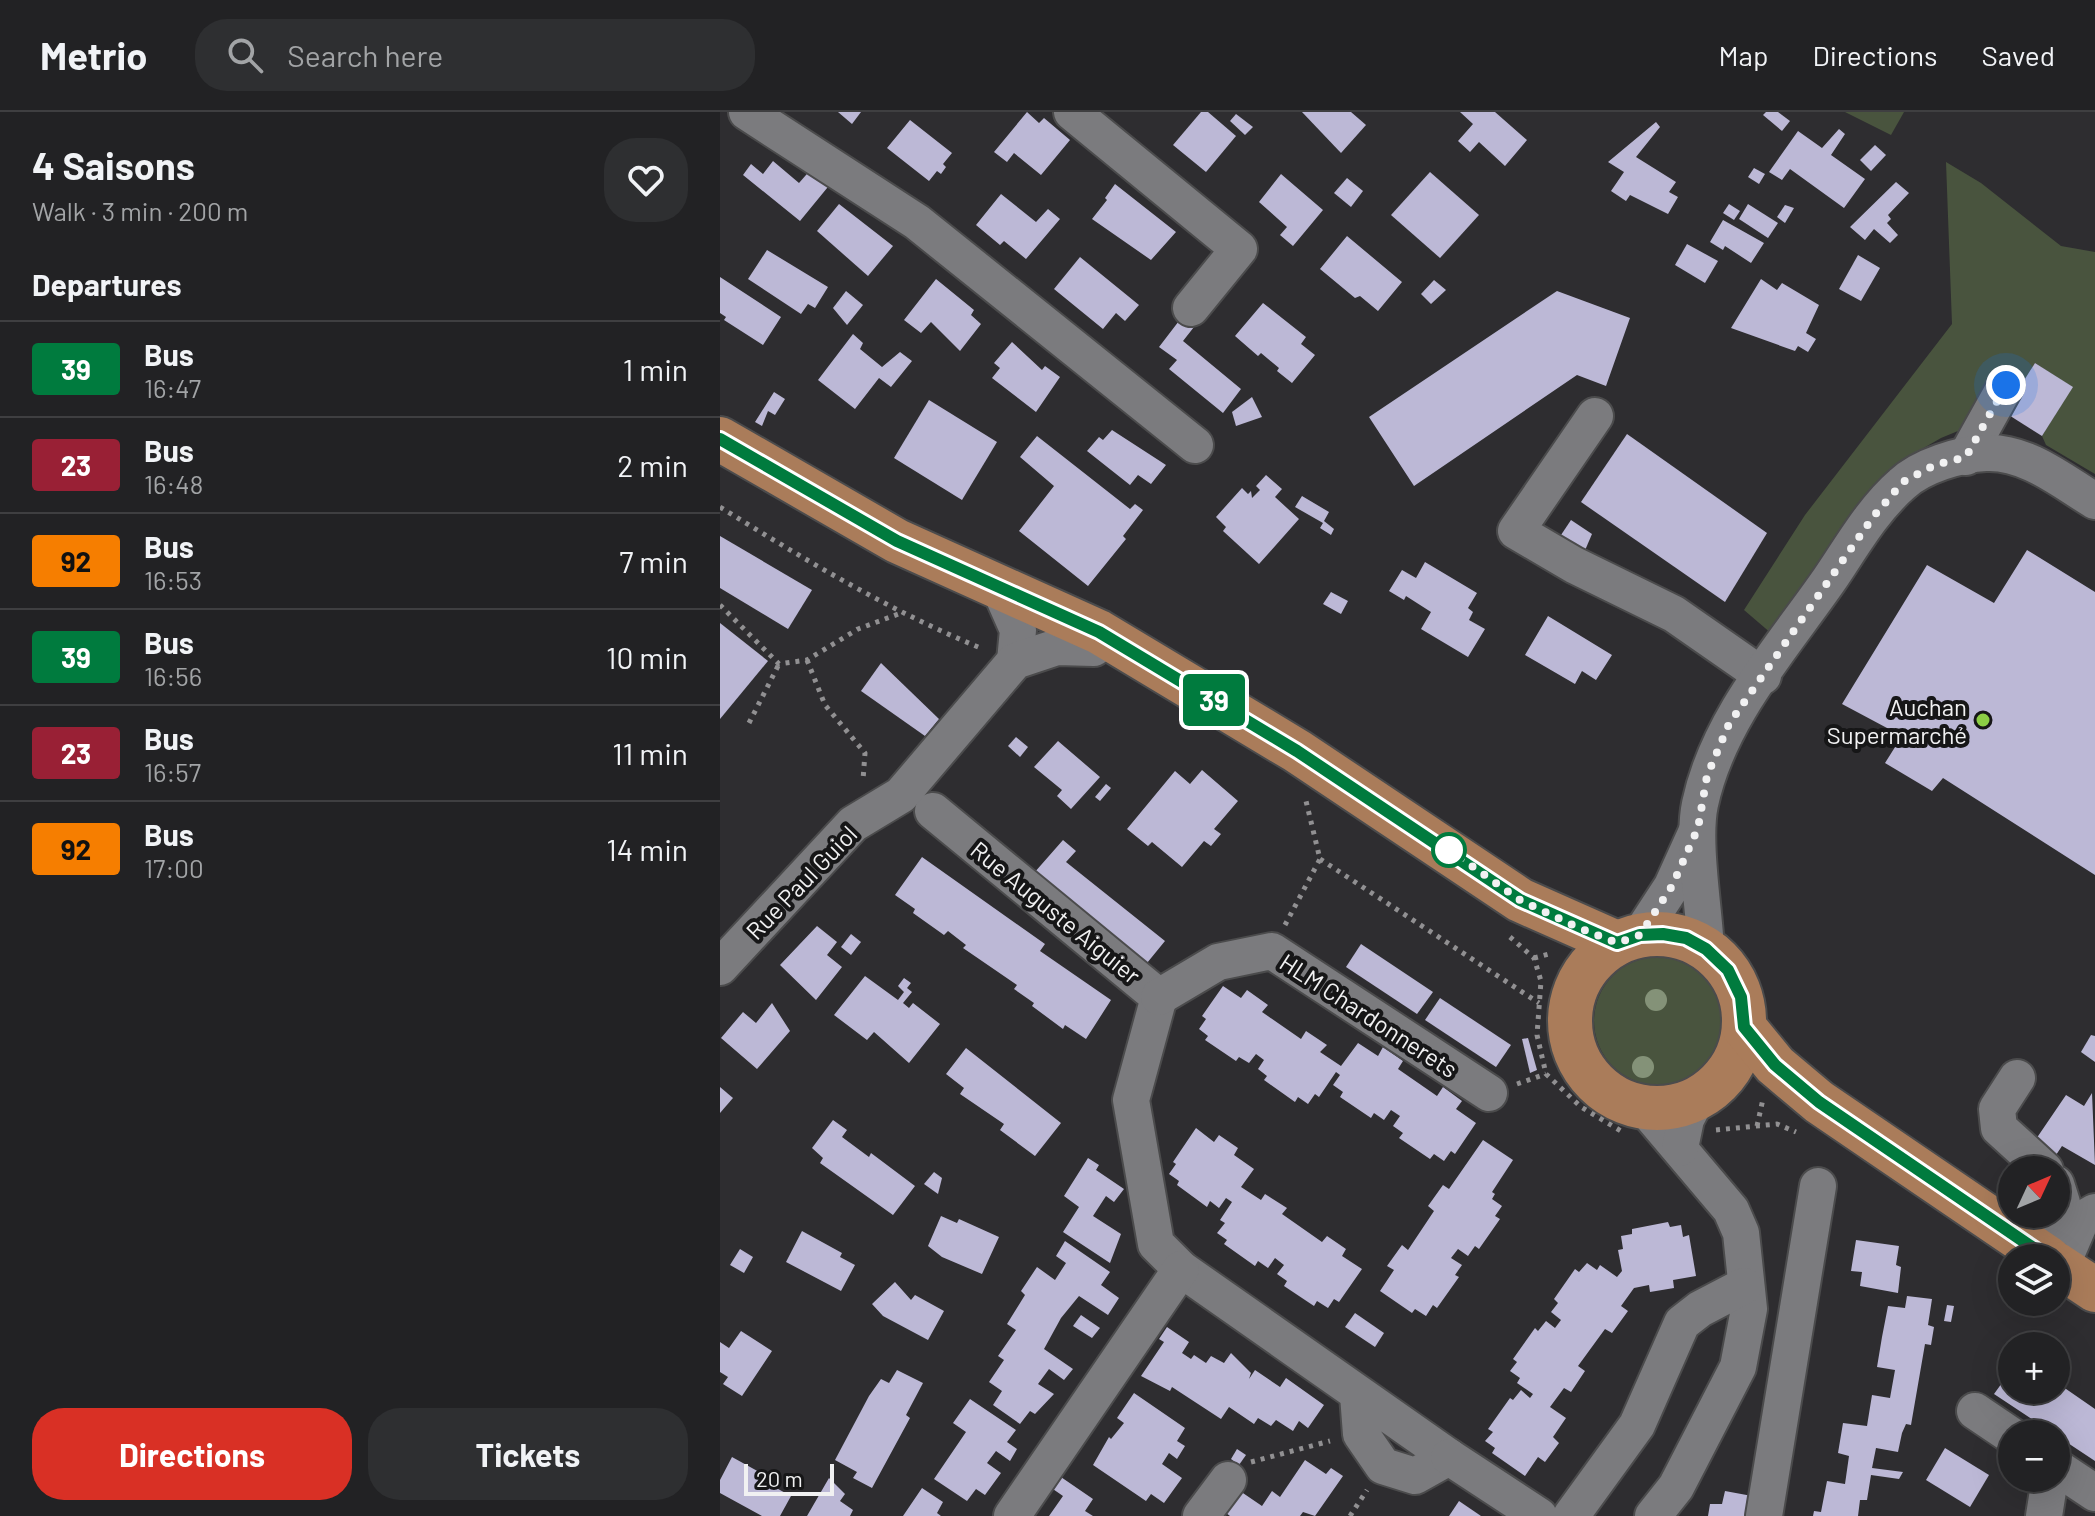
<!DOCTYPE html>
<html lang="en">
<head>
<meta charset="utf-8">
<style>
  body { margin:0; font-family:Barlow,sans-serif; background:#2e2f31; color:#f1f3f6; height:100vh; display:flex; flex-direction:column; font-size:30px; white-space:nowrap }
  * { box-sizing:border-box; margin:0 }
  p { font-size:26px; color:#a2a4a6 }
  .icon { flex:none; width:44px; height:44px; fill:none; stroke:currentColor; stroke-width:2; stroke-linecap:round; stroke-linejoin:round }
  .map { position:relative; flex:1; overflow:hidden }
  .side { display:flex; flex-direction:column; background:#222224; width:720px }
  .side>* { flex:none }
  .badge { padding:0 16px; border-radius:6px; font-size:28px; line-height:52px }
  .needle { width:52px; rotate:46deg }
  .fabs { position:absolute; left:1278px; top:1044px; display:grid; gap:16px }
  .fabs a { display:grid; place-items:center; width:72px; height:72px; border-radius:50%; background:#222224; box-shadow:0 8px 32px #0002,0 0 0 2px #3f3f41; font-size:40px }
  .scale { position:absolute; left:24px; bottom:20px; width:90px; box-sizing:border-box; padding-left:8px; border:4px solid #f1f1f2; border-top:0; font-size:22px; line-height:28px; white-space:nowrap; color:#f1f1f2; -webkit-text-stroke:6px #161617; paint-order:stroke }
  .you { position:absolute; width:40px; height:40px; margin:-20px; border:6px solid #fff; border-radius:50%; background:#1a73e8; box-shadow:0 0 0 12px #1a73e833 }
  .map>.badge { position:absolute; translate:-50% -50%; box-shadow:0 0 0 4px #fff }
  h2 { padding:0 32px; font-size:30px; line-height:72px }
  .round { display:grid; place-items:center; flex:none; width:84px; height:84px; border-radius:32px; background:#2e2f31 }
  .headline { display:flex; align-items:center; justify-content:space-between; height:136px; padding:0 32px }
  h1 { font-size:38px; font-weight:700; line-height:60px }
  .primary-button { display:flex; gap:16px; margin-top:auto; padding:16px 32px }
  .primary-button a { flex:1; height:92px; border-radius:32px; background:#d93025; color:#fff; font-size:32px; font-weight:700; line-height:92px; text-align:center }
  .primary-button a+a { background:#2e2f31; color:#f1f3f6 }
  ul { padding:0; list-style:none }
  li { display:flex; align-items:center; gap:24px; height:96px; padding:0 32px; border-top:2px solid #3f3f41 }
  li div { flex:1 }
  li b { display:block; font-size:30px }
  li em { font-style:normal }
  li .badge { min-width:88px; font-weight:700; text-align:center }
  header { display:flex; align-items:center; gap:48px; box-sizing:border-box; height:112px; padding:0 40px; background:#222224; border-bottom:2px solid #3f3f41 }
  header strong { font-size:38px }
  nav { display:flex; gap:44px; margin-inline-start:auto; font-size:28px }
  .search { width:560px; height:72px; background:#2e2f31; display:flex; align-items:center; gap:20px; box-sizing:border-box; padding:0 28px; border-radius:32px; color:#a2a4a6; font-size:30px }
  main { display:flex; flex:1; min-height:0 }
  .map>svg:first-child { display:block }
  .green { fill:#49543e }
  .building { fill:#bcb8d6 }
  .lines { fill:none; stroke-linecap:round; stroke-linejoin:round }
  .minor-casing { stroke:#4b4b4c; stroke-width:40 }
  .major-casing { stroke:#4b4b4c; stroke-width:48 }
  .path { stroke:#919092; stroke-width:5; stroke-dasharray:4 6; stroke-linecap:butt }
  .minor { stroke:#7b7b7e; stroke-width:36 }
  .major { stroke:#aa7c5a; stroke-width:44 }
  .tree { fill:#849278 }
  .line-casing { stroke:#fff; stroke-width:18 }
  .line { stroke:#007b3e; stroke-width:12 }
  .walk { stroke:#f1f1f2; stroke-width:8; stroke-dasharray:0 14.4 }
  .poi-dot { fill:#8cce45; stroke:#161617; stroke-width:3 }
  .stop-dot { fill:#fff; stroke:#007b3e; stroke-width:4 }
  .labels { text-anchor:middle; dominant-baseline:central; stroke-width:8; stroke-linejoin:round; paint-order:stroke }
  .poi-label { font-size:24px; fill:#f1f1f2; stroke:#161617; text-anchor:end }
  .street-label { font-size:24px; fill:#f1f1f2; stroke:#161617 }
</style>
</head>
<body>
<header>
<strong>Metrio</strong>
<div class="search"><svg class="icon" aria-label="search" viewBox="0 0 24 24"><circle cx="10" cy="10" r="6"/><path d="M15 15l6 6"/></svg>Search here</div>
<nav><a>Map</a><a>Directions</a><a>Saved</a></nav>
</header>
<main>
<section class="side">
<div class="headline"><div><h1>4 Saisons</h1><p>Walk · 3 min · 200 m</p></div><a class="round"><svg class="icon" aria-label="heart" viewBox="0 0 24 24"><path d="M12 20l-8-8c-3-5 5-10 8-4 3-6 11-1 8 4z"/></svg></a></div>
<h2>Departures</h2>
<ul>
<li><span class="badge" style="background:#007b3e;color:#fff">39</span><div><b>Bus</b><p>16:47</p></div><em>1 min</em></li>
<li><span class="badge" style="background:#992035;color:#fff">23</span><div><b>Bus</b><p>16:48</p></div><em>2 min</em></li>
<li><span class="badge" style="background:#f67e00;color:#111">92</span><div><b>Bus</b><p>16:53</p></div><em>7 min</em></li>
<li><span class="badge" style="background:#007b3e;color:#fff">39</span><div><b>Bus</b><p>16:56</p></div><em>10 min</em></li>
<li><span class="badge" style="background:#992035;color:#fff">23</span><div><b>Bus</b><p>16:57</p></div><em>11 min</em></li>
<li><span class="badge" style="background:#f67e00;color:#111">92</span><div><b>Bus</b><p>17:00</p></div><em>14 min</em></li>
</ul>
<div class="primary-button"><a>Directions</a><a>Tickets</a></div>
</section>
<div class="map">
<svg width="1375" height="1404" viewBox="0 0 1375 1404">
  <rect width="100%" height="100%" fill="#2e2d30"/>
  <g class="green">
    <polygon points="1125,0 1184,0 1171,23"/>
    <polygon points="1226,50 1261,71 1341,134 1375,140 1375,362 1326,333 1322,324 1352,275 1315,251 1284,300 1221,326 1176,352 1074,497 1052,522 1024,498 1085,403 1232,212"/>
    <circle cx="938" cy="909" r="64"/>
  </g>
  <g class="building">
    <polygon points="118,0 141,0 132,12"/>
    <polygon points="307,0 319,11 324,6 350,28 321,63 294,41 287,50 274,40"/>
    <polygon points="481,0 488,0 516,24 486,60 453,33"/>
    <polygon points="582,0 631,0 646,13 621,41"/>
    <polygon points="740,0 775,0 807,28 785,54 759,30 750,40 738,29 753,12"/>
    <polygon points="1046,0 1058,0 1070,9 1062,19 1043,3"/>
    <polygon points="516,2 533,15 525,23 510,9"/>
    <polygon points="190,8 232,41 223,52 226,55 221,62 217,59 209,69 167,36"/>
    <polygon points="936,10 940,15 916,45 956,70 949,80 958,85 948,102 910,83 906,89 891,79 904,60 888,50"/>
    <polygon points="1119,17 1125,22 1111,43 1145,67 1124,96 1070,57 1062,68 1049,60 1078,19 1102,36"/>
    <polygon points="1155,33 1166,43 1151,59 1140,48"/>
    <polygon points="53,49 79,71 93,55 112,70 80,109 23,63 31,52 43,62"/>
    <polygon points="1034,56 1045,62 1039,72 1028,65"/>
    <polygon points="710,60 759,103 720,146 671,103"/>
    <polygon points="561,62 603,98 573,134 560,123 567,115 539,90"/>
    <polygon points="627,66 643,79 631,95 614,81"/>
    <polygon points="1176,70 1189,81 1168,103 1171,107 1167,111 1178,123 1170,131 1154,117 1145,128 1130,115"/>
    <polygon points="395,72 456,120 431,148 372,107 387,88 385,86"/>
    <polygon points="281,82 316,110 328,97 340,107 306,147 284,129 280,133 256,113"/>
    <polygon points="119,92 173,134 148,164 97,119"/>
    <polygon points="1009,92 1020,99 1014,108 1003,101"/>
    <polygon points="1028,92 1058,111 1048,126 1019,107"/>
    <polygon points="1065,93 1074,96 1065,111 1057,105"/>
    <polygon points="1003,108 1044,131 1031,151 1005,134 1003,138 990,130"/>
    <polygon points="627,124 682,170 658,199 640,184 635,186 600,157"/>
    <polygon points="967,132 998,149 985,171 955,153"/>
    <polygon points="47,138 108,175 95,196 88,192 81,202 28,167"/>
    <polygon points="1138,143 1160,156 1141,189 1119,177"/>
    <polygon points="360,145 419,193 405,209 396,201 383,217 334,177"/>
    <polygon points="0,165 61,205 43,233 4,208 6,205 0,201"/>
    <polygon points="216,167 254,198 251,203 261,212 240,239 211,210 201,221 184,208"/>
    <polygon points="1041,167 1057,178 1062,171 1099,193 1086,221 1096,227 1088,240 1078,234 1075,239 1011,216"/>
    <polygon points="714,168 726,178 711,192 701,182"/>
    <polygon points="126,179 143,193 127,213 113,196"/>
    <polygon points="837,179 910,206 886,274 857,263 694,374 649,305"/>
    <polygon points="543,191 586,225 581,232 595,243 572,271 557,259 559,256 541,241 538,244 515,224"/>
    <polygon points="462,205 474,215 463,229 521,277 503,301 449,257 457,248 439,235"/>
    <polygon points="133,222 143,231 140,237 162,255 180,240 192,249 171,275 159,266 135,297 98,268"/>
    <polygon points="292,230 322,258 325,254 340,265 316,300 272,266 280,256 274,251"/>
    <polygon points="1315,251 1353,275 1322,324 1284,300"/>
    <polygon points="54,280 65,287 55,303 48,299 42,314 35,310"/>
    <polygon points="532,285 542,305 516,314 512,300"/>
    <polygon points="209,288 277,330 242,388 174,346"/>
    <polygon points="392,318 446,353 431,372 418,363 410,373 367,339 379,325 383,328"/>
    <polygon points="907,322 1047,421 1005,490 861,390"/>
    <polygon points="317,324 410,397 415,392 423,398 403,424 406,427 368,474 299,419 334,374 300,345"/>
    <polygon points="546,363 562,377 555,385 579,407 539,452 503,419 506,415 496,405 522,376 528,382 531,379 532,386 540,378 536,374"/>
    <polygon points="582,384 609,400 604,409 614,417 611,423 600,416 603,411 575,395"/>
    <polygon points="851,408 872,422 863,443 837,429"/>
    <polygon points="0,424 92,478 68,517 0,476"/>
    <polygon points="1307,438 1375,480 1375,763 1223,666 1212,679 1165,651 1182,624 1122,592 1207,453 1274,491"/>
    <polygon points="705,450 757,481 748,496 753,500 749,508 765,517 748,545 701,517 711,500 686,484 684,488 669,479 682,458 696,466"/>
    <polygon points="611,480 628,489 621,502 603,492"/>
    <polygon points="828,504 892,543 876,568 862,559 855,572 805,543"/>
    <polygon points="0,511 48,549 0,607"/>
    <polygon points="161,551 219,607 205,624 141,579"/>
    <polygon points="296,625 308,635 300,645 288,634"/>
    <polygon points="338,629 380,665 351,697 337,684 342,678 314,655"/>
    <polygon points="482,658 518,689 494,717 501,722 491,734 484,729 462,755 432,730 428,734 407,717 455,659 470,672"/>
    <polygon points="386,672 391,676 380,689 375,685"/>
    <polygon points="343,728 356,739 346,750 445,829 427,851 314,761"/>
    <polygon points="202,745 325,832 320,839 391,888 366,927 345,913 343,917 312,894 314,891 294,877 297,873 243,836 246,833 228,819 224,823 193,801 195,797 175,783"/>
    <polygon points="97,814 117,830 107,843 122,855 96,888 60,853"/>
    <polygon points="131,822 141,830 131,843 121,835"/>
    <polygon points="641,832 713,880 697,902 626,855"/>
    <polygon points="145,864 178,888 184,880 178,874 184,866 191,871 187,876 192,880 183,891 189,896 193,891 220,912 189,951 154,920 147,928 114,903"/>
    <polygon points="503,874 521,886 527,878 548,893 542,900 581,927 586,919 607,933 600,940 621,954 638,931 658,944 663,935 683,949 678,957 717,984 723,975 742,989 736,997 756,1011 735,1042 731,1039 724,1049 714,1042 710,1047 679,1026 683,1021 673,1014 680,1004 671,998 664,1008 654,1001 651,1006 620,985 623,980 613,973 620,963 616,960 599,985 595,982 588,992 578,985 575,990 544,968 547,964 538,957 544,948 536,942 529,951 519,945 516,949 485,928 488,924 479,917 486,907 482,904"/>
    <polygon points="720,886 791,933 776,955 705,908"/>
    <polygon points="52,891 70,919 37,957 1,926 23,900 36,911"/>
    <polygon points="1371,923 1375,924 1375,950 1361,940"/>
    <polygon points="808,926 817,958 810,961 802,927"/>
    <polygon points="246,936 341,1011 315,1044 280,1018 284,1012 240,982 244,976 226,962"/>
    <polygon points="0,975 13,986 0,1001"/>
    <polygon points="1372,981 1375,1053 1342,1034 1336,1043 1314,1030 1346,983 1364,994"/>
    <polygon points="113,1008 127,1018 122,1025 149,1045 151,1041 195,1074 173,1103 100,1051 103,1046 92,1036"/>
    <polygon points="476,1016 494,1030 499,1023 518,1036 514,1043 534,1057 521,1075 541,1088 545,1082 567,1096 562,1102 602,1130 607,1124 626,1137 622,1144 642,1157 619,1190 614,1187 608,1196 597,1189 594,1194 564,1174 567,1169 557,1162 564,1153 555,1146 548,1156 538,1149 535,1154 504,1132 507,1128 497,1121 505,1111 500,1108 512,1090 506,1086 499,1096 490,1089 487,1095 457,1073 459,1069 449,1062 456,1052 453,1050"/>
    <polygon points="763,1028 793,1048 772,1080 775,1082 772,1087 782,1094 775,1104 780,1107 759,1137 755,1134 748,1144 738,1137 731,1146 742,1153 735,1163 739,1165 717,1196 713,1193 706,1204 695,1197 692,1201 660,1179 674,1158 667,1154 682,1133 688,1138 714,1099 708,1094 723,1073 729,1077"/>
    <polygon points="368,1046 379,1053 376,1058 404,1077 394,1090 386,1084 373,1104 401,1122 390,1151 343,1120 359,1095 344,1084"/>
    <polygon points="214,1060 222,1066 218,1082 204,1072"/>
    <polygon points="221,1104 237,1111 239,1107 279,1125 262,1162 222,1145 208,1134"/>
    <polygon points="948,1110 950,1115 961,1113 963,1125 969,1123 976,1164 953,1168 954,1176 930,1180 929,1173 914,1176 901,1194 908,1199 892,1221 885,1217 858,1254 865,1259 851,1280 844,1276 830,1295 846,1306 833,1325 839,1331 825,1350 818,1345 805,1364 772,1341 775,1336 765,1329 773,1320 768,1317 790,1286 793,1288 801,1278 810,1286 813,1282 797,1271 800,1266 790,1259 797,1250 793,1247 815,1216 818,1219 826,1209 835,1216 841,1208 831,1200 838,1191 834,1187 855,1157 859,1160 867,1151 877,1158 880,1153 897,1165 902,1159 898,1138 903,1137 901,1124 912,1122 912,1117"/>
    <polygon points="82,1119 122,1141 120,1145 135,1153 121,1179 66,1150"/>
    <polygon points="1136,1128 1179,1134 1176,1153 1181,1155 1178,1181 1140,1174 1142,1160 1131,1159"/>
    <polygon points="345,1129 390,1160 381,1173 399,1186 388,1203 359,1184 341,1206 324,1237 353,1257 344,1268 329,1257 318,1272 334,1282 315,1302 310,1299 300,1312 273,1293 282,1279 269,1270 284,1248 278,1244 296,1218 287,1212 305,1183 301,1179 317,1155 335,1168 346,1151 336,1144"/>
    <polygon points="20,1137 33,1145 24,1161 10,1153"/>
    <polygon points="175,1170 191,1188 195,1183 224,1199 208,1228 163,1204 152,1192"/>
    <polygon points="1187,1184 1212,1187 1208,1213 1214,1215 1211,1233 1205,1232 1191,1313 1186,1312 1182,1321 1178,1340 1156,1336 1152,1356 1183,1360 1179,1367 1151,1363 1147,1388 1140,1388 1138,1404 1093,1404 1094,1399 1101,1400 1107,1369 1125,1372 1129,1344 1118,1341 1123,1311 1147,1314 1152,1283 1170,1286 1175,1258 1157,1255 1162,1225 1168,1194 1185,1196"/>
    <polygon points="1227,1193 1234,1194 1231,1210 1224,1209"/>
    <polygon points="635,1201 664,1221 655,1235 625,1215"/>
    <polygon points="361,1203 380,1216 372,1226 353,1214"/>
    <polygon points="447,1215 469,1230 462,1241 471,1247 474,1243 486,1251 491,1244 504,1251 511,1241 531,1261 529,1267 535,1258 560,1275 566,1266 604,1293 588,1316 579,1309 573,1319 556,1308 551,1314 538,1306 534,1312 509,1295 501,1307 452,1275 450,1279 421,1264 444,1230 439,1227"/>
    <polygon points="21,1219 52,1239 22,1284 3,1272 8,1265 0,1260 0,1230 9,1236"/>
    <polygon points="1292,1257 1292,1278 1336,1278 1336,1270 1375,1297 1375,1349 1274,1282"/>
    <polygon points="177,1258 203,1271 186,1303 190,1306 152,1376 133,1366 137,1360 115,1348 149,1284 161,1267 169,1271"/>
    <polygon points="414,1281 465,1316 457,1329 465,1334 457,1347 449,1341 442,1352 462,1366 444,1391 431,1382 426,1389 373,1353 389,1325 391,1327 404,1311 397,1306"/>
    <polygon points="250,1287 296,1318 287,1330 297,1337 290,1349 276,1339 267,1351 281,1361 265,1383 256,1377 247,1389 214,1367 246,1320 233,1311"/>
    <polygon points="1225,1336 1269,1363 1250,1395 1206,1368"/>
    <polygon points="517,1337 526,1343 519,1353 511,1347"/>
    <polygon points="12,1345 41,1361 38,1366 71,1384 60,1404 42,1404 0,1381 0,1368"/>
    <polygon points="585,1348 606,1362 611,1356 623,1364 595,1404 583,1400 580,1404 510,1404 502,1398 517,1377 542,1394 552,1379 560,1385"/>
    <polygon points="338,1363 373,1387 365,1399 373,1404 329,1404 343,1384 330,1375"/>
    <polygon points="109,1366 125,1382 120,1389 133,1398 130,1404 87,1404"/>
    <polygon points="202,1376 223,1390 217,1401 221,1404 183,1404"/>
    <polygon points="1005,1379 1032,1384 1029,1404 988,1404 990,1392 1002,1392"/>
    <polygon points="739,1389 761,1404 729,1404"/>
  </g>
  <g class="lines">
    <g class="minor-casing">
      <g id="minor">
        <polyline points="27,0 197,110 475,333"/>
        <polyline points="352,0 519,137 471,196"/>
        <polyline points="875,304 796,419 854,453 954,502 1043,564"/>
        <polyline points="1246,345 1286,273"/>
        <polyline points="279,475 298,518 295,549"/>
        <polyline points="213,699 439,885 411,988 436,1132 461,1157 729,1345 695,1364 663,1354 641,1322 638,1283"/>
        <polyline points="920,823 952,774 976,721"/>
        <path d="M986,837C984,796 972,729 980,692C998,607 1061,537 1109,468C1131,436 1152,398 1182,372C1201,354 1240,342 1266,341C1306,339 1342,369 1375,389"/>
        <polyline points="0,855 133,712 181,683 295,549 337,535 374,536"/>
        <polyline points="439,885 498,850 552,839 769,981"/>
        <polyline points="1297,966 1277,997 1279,1016 1325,1058"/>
        <polyline points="924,995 1011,1098 1021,1121 1029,1197 1018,1255 956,1375 933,1404"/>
        <polyline points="960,1036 966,1007 976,988"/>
        <polyline points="1322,1142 1342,1091 1336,1072"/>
        <polyline points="1343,1150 1361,1108 1375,1100"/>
        <polyline points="1255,1299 1292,1324"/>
        <polyline points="729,1345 819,1404"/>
        <polyline points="1336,1355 1375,1381"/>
        <polyline points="292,1404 461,1157"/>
        <polyline points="481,1404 508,1368"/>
        <polyline points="851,1404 917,1313 962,1211 980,1197 1024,1174"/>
        <polyline points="1044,1404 1098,1074"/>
        <polyline points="1324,1404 1330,1366"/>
      </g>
    </g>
    <g class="major-casing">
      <g id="major">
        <polyline points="0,327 177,429 379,520 577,639 800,788 897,831"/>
        <circle cx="937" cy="909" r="87"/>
        <polyline points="1024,915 1055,953 1099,990 1328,1146"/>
        <polyline points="1336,1152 1375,1178"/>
      </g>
    </g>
    <g class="path">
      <path d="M0,395C85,448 170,499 263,537"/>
      <polyline points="0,493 59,552 87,548 138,517 181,501"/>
      <polyline points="87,548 105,593 145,641 143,668"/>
      <polyline points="29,611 59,552"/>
      <polyline points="600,747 819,891"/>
      <polyline points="565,813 600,747 586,689"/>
      <polyline points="790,825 814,846 821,869 817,923 826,962 861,995 901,1019"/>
      <polyline points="814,846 833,841"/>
      <polyline points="797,972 826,962"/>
      <polyline points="1037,1014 1043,987"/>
      <polyline points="996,1018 1057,1012 1076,1020"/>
      <polyline points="531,1350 610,1329"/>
      <polyline points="630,1404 647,1378"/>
    </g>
    <use href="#minor" class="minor"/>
    <use href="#major" class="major"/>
  </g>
  <g class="tree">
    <circle cx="936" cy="888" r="11"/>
    <circle cx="923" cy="955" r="11"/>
  </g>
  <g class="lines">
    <g class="line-casing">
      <polyline id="line" points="0,327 177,429 379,520 577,639 800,788 897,831 920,823 943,822 966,826 986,837 1008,858 1021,885 1024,915 1055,953 1099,990 1328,1146"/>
    </g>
    <use href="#line" class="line"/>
    <polyline class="walk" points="729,738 800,788 857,815 897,831 920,823 952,774 978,716 987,664 1009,612 1153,405 1183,370 1215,353 1246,345 1286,273"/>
  </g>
  <circle class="poi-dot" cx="1263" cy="608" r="8"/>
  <circle class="stop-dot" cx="729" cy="738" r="16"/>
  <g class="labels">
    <g class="poi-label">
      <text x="1247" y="594">Auchan<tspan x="1247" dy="28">Supermarché</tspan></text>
    </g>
    <g class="street-label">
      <text transform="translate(81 770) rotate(-46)">Rue Paul Guiol</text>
      <text transform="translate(336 800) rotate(39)">Rue Auguste Aiguier</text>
      <text transform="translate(649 903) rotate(33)">HLM Chardonnerets</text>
    </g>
  </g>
</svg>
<div class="fabs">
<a><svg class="needle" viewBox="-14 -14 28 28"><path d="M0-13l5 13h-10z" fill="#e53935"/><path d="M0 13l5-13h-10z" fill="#a2a4a6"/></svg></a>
<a><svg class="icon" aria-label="layers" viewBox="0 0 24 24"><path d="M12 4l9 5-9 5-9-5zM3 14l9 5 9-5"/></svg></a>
<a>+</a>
<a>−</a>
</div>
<div class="scale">20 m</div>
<div class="you" style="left:1286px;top:273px"></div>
<b class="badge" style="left:494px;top:588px;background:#007b3e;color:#fff">39</b>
</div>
</main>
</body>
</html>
